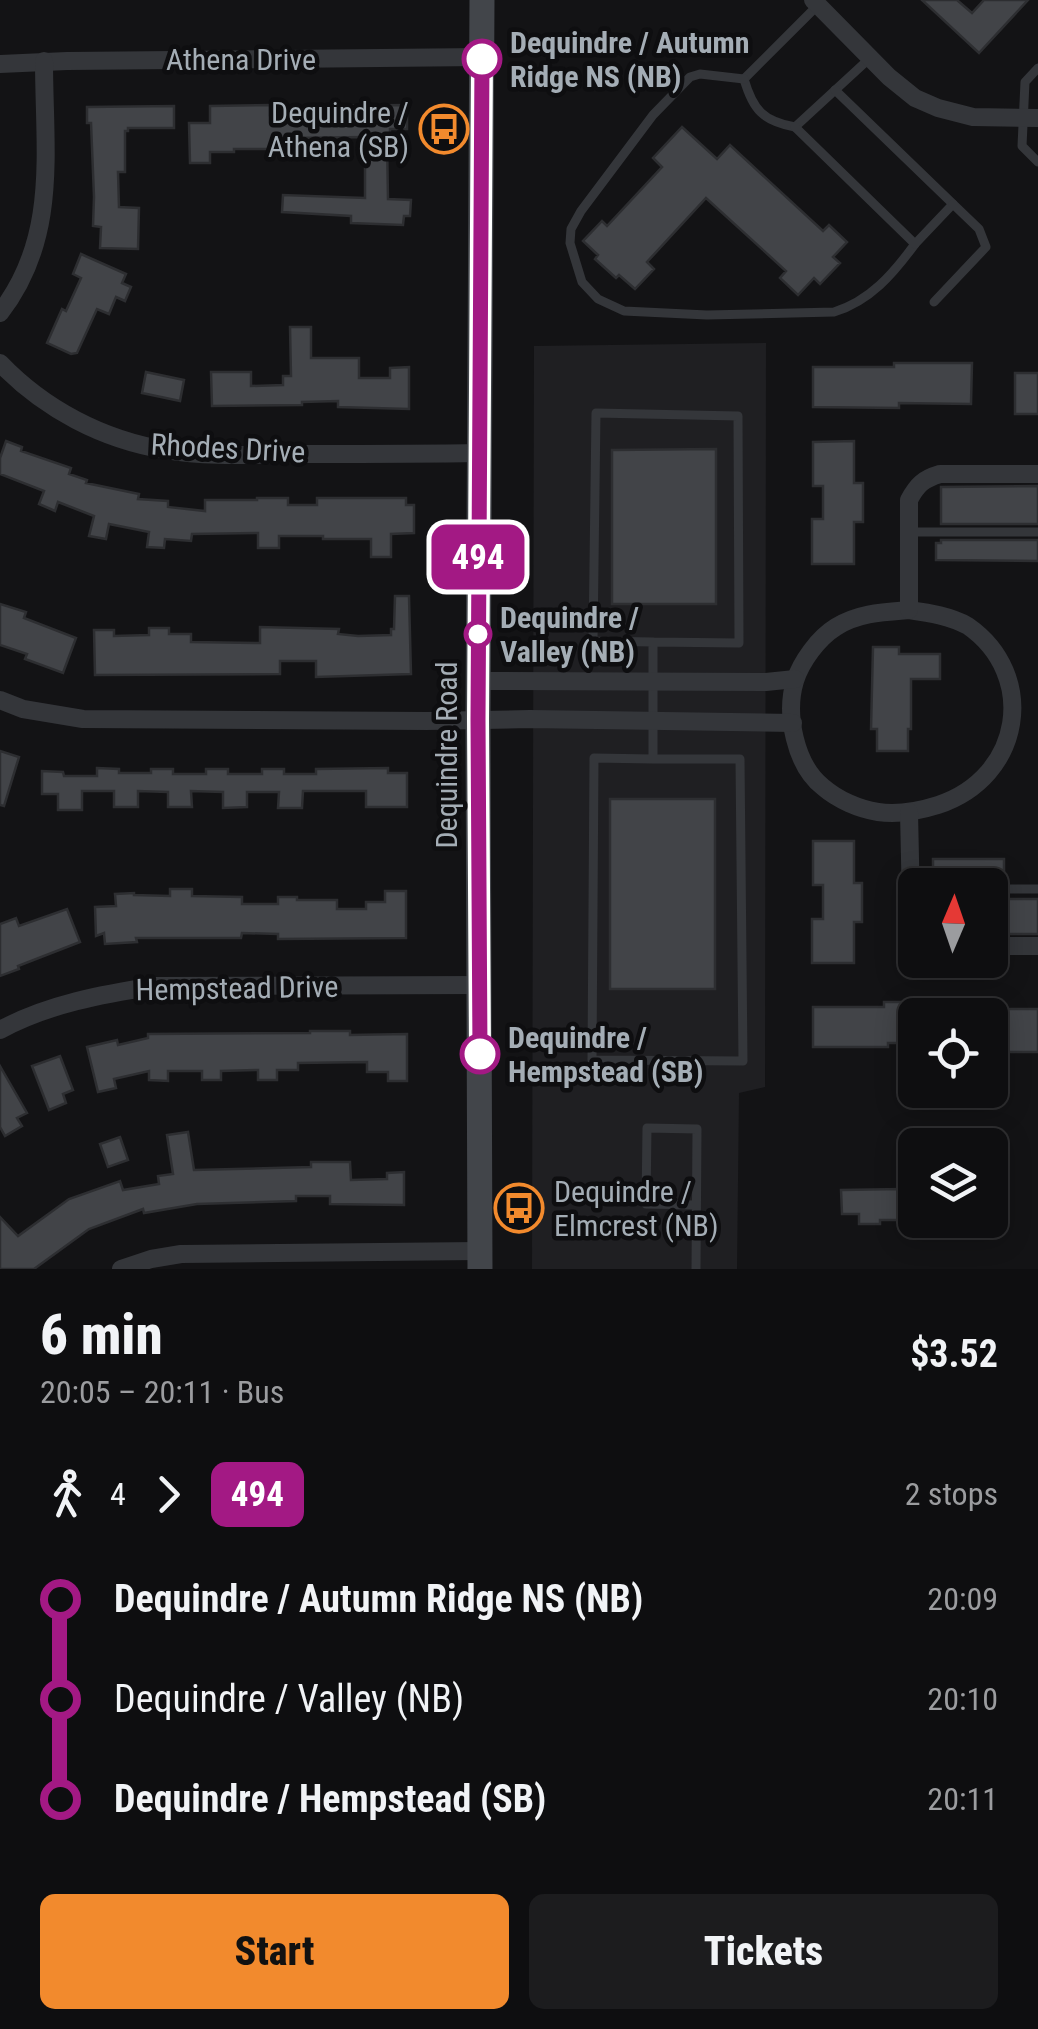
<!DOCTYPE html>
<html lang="en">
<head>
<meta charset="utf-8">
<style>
  body { margin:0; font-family:"Roboto Condensed",sans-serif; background:#1c1c1e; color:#f1f3f6; height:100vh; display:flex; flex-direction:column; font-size:38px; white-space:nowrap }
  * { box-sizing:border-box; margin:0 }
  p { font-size:32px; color:#9b9c9f }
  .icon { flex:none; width:55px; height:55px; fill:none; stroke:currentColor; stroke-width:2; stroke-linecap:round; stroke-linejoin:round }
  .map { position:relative; height:1269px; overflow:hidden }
  .details { display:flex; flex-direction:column; background:#0e0e10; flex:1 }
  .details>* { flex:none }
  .badge { padding:0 20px; border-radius:15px; font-size:35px; line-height:65px }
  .needle { width:65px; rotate:2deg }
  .buttons { position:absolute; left:898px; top:868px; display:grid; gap:20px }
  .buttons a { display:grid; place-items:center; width:110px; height:110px; border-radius:15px; background:#0e0e10; box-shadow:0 5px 25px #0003,0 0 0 2px #2e2e30; font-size:50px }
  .map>.badge { position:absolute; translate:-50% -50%; box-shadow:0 0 0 5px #fff }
  .legs { display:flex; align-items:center; gap:15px; height:110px; padding:0 40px; font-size:32px }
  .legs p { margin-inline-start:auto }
  .headline { display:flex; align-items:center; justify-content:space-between; height:170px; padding:0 40px }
  h1 { font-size:55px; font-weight:800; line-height:75px }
  .primary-button { display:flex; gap:20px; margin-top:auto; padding:20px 40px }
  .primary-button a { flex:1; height:115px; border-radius:15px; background:#f28a2d; color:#111; font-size:40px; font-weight:800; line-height:115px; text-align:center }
  .primary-button a+a { background:#1c1c1e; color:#f1f3f6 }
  ul { padding:0 40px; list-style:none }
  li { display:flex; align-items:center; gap:35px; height:100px; font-size:38px }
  li i { display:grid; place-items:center; width:15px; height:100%; margin:0 12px; background:currentColor }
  li i::after { content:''; width:25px; height:25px; margin:-12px; border:8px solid; border-radius:50%; background:#0e0e10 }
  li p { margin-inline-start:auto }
  li:first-child i { background:linear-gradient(#0000 50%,currentColor 0) }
  li:last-child i { background:linear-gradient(currentColor 50%,#0000 0) }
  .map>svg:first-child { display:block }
  .built { fill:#1f1f22 }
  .building { fill:#424448; stroke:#2d2e31; stroke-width:2.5 }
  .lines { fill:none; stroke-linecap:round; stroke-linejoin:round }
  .lane { stroke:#34363a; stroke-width:9 }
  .street { stroke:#34363a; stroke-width:18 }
  .secondary { stroke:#42454a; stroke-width:25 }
  .line-1-casing { stroke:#fff; stroke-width:22 }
  .line-1 { stroke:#a31984; stroke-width:15 }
  .stop-1-dot { fill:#fff; stroke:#a31984; stroke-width:5 }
  .labels { text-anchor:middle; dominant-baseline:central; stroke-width:9; stroke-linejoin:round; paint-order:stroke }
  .stop-label { font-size:30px; font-weight:bold; fill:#a4adb5; stroke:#0e0e10; text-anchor:start }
  .street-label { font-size:30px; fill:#a4adb5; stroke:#0e0e10 }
  .poi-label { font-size:30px; fill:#a4adb5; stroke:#0e0e10; text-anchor:end }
</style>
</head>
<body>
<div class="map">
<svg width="1038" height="1269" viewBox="0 0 1038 1269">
  <rect width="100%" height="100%" fill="#131315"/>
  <polygon class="built" points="766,343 765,1087 739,1093 737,1269 532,1269 534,346"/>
  <g class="building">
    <polygon points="922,0 957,0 972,13 984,0 1028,0 979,53"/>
    <polygon points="270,105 270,115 309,115 309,106 407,105 407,129 390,129 390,139 387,139 388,199 411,200 410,216 404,216 403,225 351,223 351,216 282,212 283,195 365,198 365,137 292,138 292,149 234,149 234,152 210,152 210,163 190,163 189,123 210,123 210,106"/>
    <polygon points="174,106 174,128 128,128 128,131 125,131 125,172 118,172 119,207 139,208 138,249 100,248 101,227 93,226 94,197 91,123 87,123 87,107"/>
    <polygon points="682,127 717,159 730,145 823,231 829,225 847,242 833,257 840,263 820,284 814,278 798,295 780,278 786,271 706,198 647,262 654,269 635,289 619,275 616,278 595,259 598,255 583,241 602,221 607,226 662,167 653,158"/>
    <polygon points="81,254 126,274 122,283 131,287 125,301 116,297 109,314 97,309 77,353 71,354 47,343 62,309 66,311 81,278 73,274"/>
    <polygon points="290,327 311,327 311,358 359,358 359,378 390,378 390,368 409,367 409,409 338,407 338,401 302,402 302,405 212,406 211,372 251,372 251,386 283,385 283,376 291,376"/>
    <polygon points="894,363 972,363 971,404 899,403 899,408 813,407 813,367 894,367"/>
    <polygon points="146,372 184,380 180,401 142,393"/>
    <rect x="1015" y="373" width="23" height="41"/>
    <polygon points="6,441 22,447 21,451 71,468 69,474 87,480 86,483 139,494 138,499 168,501 168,507 205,511 205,500 257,500 257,498 288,498 288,505 317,505 317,498 406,498 406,505 414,505 414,533 391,534 391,557 371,557 371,539 323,539 323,536 279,536 279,548 258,548 258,533 192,534 191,541 165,539 164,548 147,547 149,532 109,524 106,539 89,536 94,516 58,502 55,511 39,504 44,491 0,474 0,458"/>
    <polygon points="854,441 854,483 863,483 863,522 854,522 854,564 812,564 812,519 823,519 823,486 813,486 813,442"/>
    <polygon points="716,449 716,604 612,604 612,450"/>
    <polygon points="1038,486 1038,524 941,524 941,487"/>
    <polygon points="941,540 1038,540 1038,561 936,560 936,543 941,543"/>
    <polygon points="395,596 409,596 411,674 316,677 316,661 280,661 280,674 95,675 94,630 114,630 114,636 149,635 149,628 169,628 169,634 191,634 191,642 260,643 260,627 339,629 338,634 358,636 391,635 391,629 394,629"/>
    <polygon points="0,604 26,612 24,618 76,638 63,673 25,659 27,654 0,645"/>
    <polygon points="873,647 899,647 899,654 940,654 940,679 911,679 911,729 908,729 908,751 877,751 877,729 871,729"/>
    <polygon points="0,751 19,757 4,806 0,805"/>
    <polygon points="97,768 119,769 119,773 151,773 151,769 173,769 173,774 206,774 206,769 228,769 228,774 262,774 262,769 284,769 284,774 316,774 316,769 388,768 388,773 407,773 407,807 366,807 366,791 303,791 302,808 278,808 279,792 247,792 247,807 223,808 223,792 191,791 192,807 168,807 168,792 138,791 138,807 114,807 114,791 82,791 82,810 58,810 58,794 42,794 42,771 63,772 64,776 97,776"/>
    <rect x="610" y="799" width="105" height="190"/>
    <polygon points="813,841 854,841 854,883 862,883 862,922 854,922 854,963 812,963 812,919 823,919 823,885 813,885"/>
    <rect x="933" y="859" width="71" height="18"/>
    <polygon points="170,889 192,889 192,896 242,897 242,904 278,904 278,897 297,897 297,900 337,900 337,909 366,909 366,902 385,902 385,891 406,891 406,938 278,939 278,934 242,933 241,938 136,938 137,942 105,944 104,933 96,936 95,907 116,906 115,894 134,893 134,895 170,896"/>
    <rect x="990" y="899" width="48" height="35"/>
    <polygon points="67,909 80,942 18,966 19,969 0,976 0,924 16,918 19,926"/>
    <polygon points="884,1002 915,1002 915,1043 888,1043 888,1047 813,1047 813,1007 884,1007"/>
    <rect x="1007" y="1009" width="31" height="43"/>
    <polygon points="310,1031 350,1031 350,1035 407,1034 407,1081 388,1081 388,1072 367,1072 367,1062 298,1063 298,1070 277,1070 277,1080 258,1080 258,1070 221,1071 221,1080 202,1080 202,1071 168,1071 168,1081 149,1080 149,1071 114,1079 116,1088 98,1092 87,1047 117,1040 118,1045 148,1038 148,1034 310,1033"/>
    <polygon points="60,1056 73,1090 63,1094 66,1103 49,1110 32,1066"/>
    <polygon points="0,1066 27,1113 17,1118 22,1126 5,1136 0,1127"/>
    <polygon points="188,1132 194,1170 311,1167 311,1162 350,1162 351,1180 387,1179 387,1173 404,1172 404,1205 330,1204 330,1196 296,1196 296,1201 197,1204 144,1213 143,1209 89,1229 34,1269 0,1269 0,1217 18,1236 69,1199 120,1181 123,1190 159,1184 158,1176 173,1174 167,1135"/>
    <polygon points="120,1137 128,1160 108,1167 100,1144"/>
    <polygon points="902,1189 902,1220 880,1220 880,1224 859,1224 859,1214 842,1214 841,1190"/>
  </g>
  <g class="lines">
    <g class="lane">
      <path d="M818,5L744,79C753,110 763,121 795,127L870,58"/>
      <polyline points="1038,68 1025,82 1022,146 1038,162"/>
      <path d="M744,79L700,74L690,77L653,115L581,211L571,229L570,243L582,282L598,299L624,311L707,315L834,312C870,301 893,274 915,244"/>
      <polyline points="795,127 915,244 953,204 835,90"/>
      <polyline points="934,302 986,247 979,229 953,204"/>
      <polyline points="909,532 1038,532"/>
      <polyline points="653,759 740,759 743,1061 592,1060 594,758 653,759 653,642 593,641 596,413 738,416 739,643 653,642"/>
      <polyline points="990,889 1038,889"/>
      <polyline points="695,1205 646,1204 647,1128 697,1129 696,1269"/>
    </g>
    <g class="street">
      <polyline points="813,0 889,77 915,98 938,108 973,117 1038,118"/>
      <polyline points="0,64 67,61 482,57"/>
      <path d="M0,313C59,237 44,151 44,61"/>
      <path d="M0,363C44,409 103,440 166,450C211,458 259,454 304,454C363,454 422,454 480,453"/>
      <path d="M909,610C930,613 950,616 968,626C1038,675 1023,777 938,805C919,811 899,815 878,812C859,809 838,800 823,787C795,765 785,714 795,681C801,662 818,638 836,627C858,613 884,612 909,610Z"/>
      <path d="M909,610V500C917,485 923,479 940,474H1038"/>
      <polyline points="478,681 766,682 795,679"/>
      <polyline points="0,700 23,709 83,719 427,721 530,719 793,723"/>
      <polyline points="909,812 911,905 915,927"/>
      <polyline points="990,946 1038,946"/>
      <path d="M0,1030C48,1004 103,994 156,986L480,985"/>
      <polyline points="121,1269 151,1259 181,1254 479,1251"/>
    </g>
    <polyline class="secondary" points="480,1269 478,719 482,0"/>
  </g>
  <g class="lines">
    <g class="line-1-casing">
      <polyline id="line-1" points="480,1054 478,719 482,59"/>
    </g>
    <use href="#line-1" class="line-1"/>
  </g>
  <defs>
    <g id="bus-ring" transform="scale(2.5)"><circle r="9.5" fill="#0e0e10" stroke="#f28a2d" stroke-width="1.5"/><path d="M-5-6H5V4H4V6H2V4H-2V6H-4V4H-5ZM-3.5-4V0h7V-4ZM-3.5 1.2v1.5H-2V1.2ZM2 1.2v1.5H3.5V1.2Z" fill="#f28a2d"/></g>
  </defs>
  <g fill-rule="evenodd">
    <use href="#bus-ring" x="444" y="129"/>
    <use href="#bus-ring" x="519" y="1208"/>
  </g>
  <g class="stop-1-dot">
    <circle cx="482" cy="59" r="18"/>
    <circle cx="478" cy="634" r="12"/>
    <circle cx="480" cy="1054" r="18"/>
  </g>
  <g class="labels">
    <g class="stop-label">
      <text x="510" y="42">Dequindre / Autumn<tspan x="510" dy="34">Ridge NS (NB)</tspan></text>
      <text x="500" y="617">Dequindre /<tspan x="500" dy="34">Valley (NB)</tspan></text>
      <text x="508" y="1037">Dequindre /<tspan x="508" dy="34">Hempstead (SB)</tspan></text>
    </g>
    <g class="street-label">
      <text x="241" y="59">Athena Drive</text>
      <text transform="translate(228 448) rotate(3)">Rhodes Drive</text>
      <text transform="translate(446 755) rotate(-90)">Dequindre Road</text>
      <text transform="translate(237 988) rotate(-1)">Hempstead Drive</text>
    </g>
    <g class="poi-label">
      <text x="409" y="112">Dequindre /<tspan x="409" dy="34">Athena (SB)</tspan></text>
      <text x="554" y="1191" text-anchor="start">Dequindre /<tspan x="554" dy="34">Elmcrest (NB)</tspan></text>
    </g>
  </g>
</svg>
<div class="buttons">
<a><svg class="needle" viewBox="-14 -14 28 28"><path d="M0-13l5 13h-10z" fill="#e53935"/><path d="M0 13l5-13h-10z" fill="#9b9c9f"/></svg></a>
<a><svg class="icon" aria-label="locate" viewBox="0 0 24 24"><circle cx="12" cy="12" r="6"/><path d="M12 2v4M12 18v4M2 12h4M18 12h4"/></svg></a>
<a><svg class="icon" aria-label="layers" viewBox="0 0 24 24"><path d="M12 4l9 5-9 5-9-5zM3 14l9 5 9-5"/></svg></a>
</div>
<b class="badge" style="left:478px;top:557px;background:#a31984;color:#fff">494</b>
</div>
<section class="details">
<div class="headline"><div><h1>6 min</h1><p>20:05 – 20:11 · Bus</p></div><b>$3.52</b></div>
<div class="legs"><svg class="icon" aria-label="walk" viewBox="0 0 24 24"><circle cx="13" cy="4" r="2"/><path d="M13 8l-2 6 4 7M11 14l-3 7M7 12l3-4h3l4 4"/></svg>4<svg class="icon" aria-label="forward" viewBox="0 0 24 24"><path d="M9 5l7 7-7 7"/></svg><b class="badge" style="background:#a31984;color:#fff">494</b><p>2 stops</p></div>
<ul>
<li><i style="color:#a31984"></i><b>Dequindre / Autumn Ridge NS (NB)</b><p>20:09</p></li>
<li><i style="color:#a31984"></i><span>Dequindre / Valley (NB)</span><p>20:10</p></li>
<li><i style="color:#a31984"></i><b>Dequindre / Hempstead (SB)</b><p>20:11</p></li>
</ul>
<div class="primary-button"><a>Start</a><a>Tickets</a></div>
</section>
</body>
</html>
